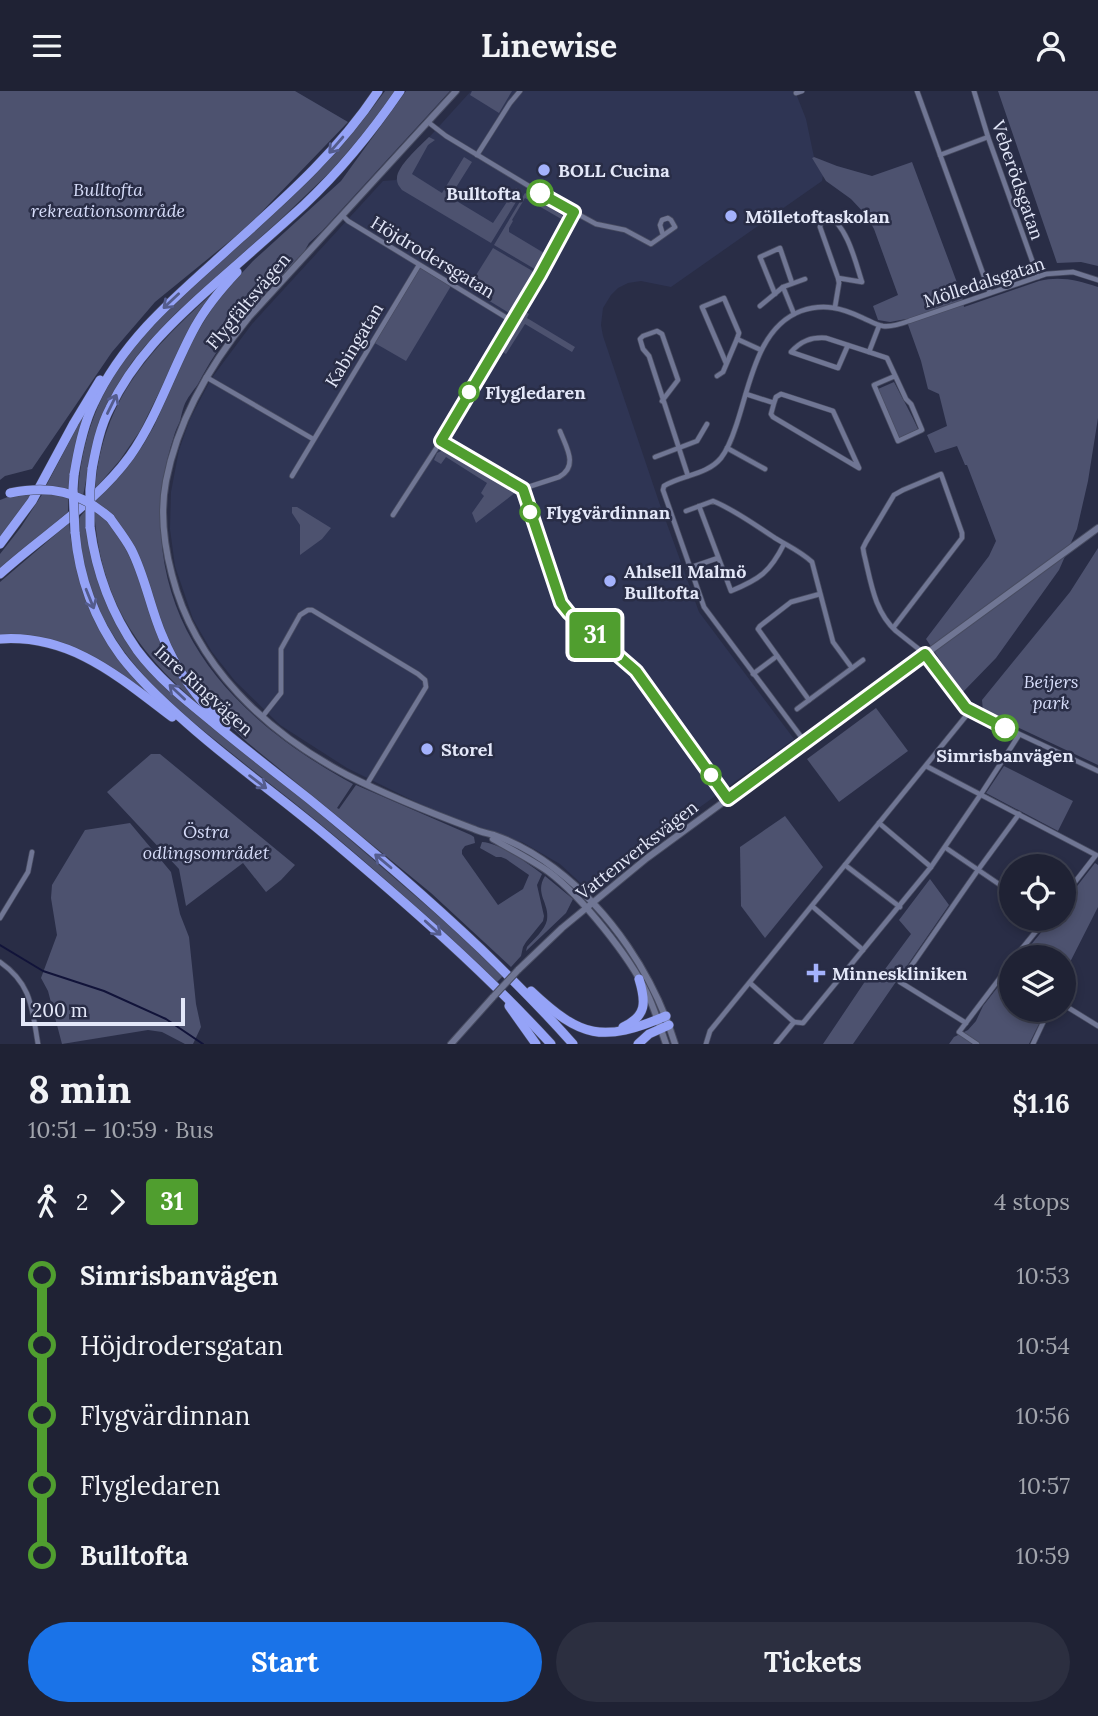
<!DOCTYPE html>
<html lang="en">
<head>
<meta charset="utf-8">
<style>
  body { margin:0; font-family:Lora,serif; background:#2c2f40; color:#f1f3f6; height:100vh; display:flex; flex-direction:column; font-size:26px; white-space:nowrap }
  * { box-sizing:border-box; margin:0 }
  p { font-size:23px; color:#a1a4ac }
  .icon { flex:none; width:38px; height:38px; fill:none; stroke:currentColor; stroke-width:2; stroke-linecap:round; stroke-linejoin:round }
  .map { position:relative; height:953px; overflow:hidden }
  .sheet { display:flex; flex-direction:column; background:#1f2234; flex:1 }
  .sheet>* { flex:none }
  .badge { padding:0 14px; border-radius:5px; font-size:24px; line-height:46px }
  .tools { position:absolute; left:999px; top:763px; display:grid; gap:14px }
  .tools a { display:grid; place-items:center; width:77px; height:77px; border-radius:50%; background:#1f2234; box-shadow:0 4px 10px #0003,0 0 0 2px #3c3f4f; font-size:35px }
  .scale { position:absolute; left:21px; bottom:18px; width:164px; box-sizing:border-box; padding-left:7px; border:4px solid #e3e7f8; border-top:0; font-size:19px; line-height:24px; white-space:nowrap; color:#e3e7f8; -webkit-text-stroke:5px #292d46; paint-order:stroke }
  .map>.badge { position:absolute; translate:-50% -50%; box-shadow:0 0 0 4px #fff }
  .legs { display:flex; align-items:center; gap:10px; height:77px; padding:0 28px; font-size:23px }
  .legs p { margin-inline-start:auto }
  .head { display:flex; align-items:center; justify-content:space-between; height:119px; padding:0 28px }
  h1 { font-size:38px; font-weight:700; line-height:52px }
  .primary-button { display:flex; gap:14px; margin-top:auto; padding:14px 28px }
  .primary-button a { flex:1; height:80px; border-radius:42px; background:#1a73e8; color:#fff; font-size:28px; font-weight:700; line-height:80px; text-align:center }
  .primary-button a+a { background:#2c2f40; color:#f1f3f6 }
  ul { padding:0 28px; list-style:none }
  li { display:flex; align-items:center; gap:24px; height:70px; font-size:26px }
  li i { display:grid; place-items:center; width:10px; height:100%; margin:0 9px; background:currentColor }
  li i::after { content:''; width:18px; height:18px; margin:-9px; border:5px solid; border-radius:50%; background:#1f2234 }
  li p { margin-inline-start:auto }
  li:first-child i { background:linear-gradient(#0000 50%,currentColor 0) }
  li:last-child i { background:linear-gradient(currentColor 50%,#0000 0) }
  header { display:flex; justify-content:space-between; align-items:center; height:91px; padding:0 28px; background:#1f2234; font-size:32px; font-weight:700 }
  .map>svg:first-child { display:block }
  .built { fill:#2f3554 }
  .green { fill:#4d526f }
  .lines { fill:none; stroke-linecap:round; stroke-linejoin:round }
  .stream { stroke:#111339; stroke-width:2 }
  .minor-casing { stroke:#484c61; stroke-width:6 }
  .tertiary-casing { stroke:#484c61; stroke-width:8 }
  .motorway-casing { stroke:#484c61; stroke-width:10 }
  .minor { stroke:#707694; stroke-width:4.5 }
  .tertiary { stroke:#707694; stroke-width:6 }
  .motorway { stroke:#95a3f7; stroke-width:9 }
  .tertiary-bridge-casing { stroke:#484c61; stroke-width:8; stroke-linecap:butt }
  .motorway-bridge-casing { stroke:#484c61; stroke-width:10; stroke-linecap:butt }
  .tertiary-bridge { stroke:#707694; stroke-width:6 }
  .motorway-bridge { stroke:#95a3f7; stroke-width:9 }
  .oneway { stroke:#545c8d }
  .line-1-casing { stroke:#fff; stroke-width:16 }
  .line-1 { stroke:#509e2f; stroke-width:10 }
  .poi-dot { fill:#a4b2fc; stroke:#292d46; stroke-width:2.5 }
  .stop-1-dot { fill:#fff; stroke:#509e2f; stroke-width:3.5 }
  .labels { text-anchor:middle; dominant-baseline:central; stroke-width:5; stroke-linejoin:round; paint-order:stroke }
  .poi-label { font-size:18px; font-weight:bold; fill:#e3e7f8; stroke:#292d46; text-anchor:start }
  .street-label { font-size:18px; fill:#e3e7f8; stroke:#292d46 }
  .park-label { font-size:18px; font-style:italic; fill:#d6dcf9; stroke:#292d46 }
  .stop-label { font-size:18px; font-weight:bold; fill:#e3e7f8; stroke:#292d46; text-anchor:start }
</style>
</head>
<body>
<header><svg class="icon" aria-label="menu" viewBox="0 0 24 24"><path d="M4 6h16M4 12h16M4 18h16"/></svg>Linewise<svg class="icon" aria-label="person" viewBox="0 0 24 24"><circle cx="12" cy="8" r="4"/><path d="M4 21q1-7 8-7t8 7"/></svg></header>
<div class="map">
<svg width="1098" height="953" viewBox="0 0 1098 953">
  <rect width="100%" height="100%" fill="#292d46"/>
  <polygon class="built" points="471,0 795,0 806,28 814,66 812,67 823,84 822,90 671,196 641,190 628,192 618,197 611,204 603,217 601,234 603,245 659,411 699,521 794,648 587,798 560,773 522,751 473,737 414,710 347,677 280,634 235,590 212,561 193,528 175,475 170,438 171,401 179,359 190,328 211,288 252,233 383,90 396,89 404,74"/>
  <g class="green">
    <polygon points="0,0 295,0 348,31 247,136 155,211 112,261 32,378 5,385 0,389"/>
    <path d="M385,0H396L373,32L330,81L281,128L176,222L145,255L132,271L113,302L89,374L83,405L78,402C87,274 166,221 254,141C302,97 347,53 385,0Z"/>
    <path d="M406,0H450L322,140L309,152L304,161C280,187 254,212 232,240C219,256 208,274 198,293C193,300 187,307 184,315C182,320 181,326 180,330C178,335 175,340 174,345C169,360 165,376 163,392C145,536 234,628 353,693L337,717L339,718L356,694L471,744L474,746L475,752L465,755L462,759V763L498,814L523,798L529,784L506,768L501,766H496L480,757L482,751C500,752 528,772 542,783L537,794L544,825L543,830L526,851L523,856L521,865L511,876L431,802L248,652L206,612L169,555L137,466L94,410L125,378L143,354L154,335L192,250L217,209L253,170L341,90Z"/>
    <polygon points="472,0 512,0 499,22 470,4"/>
    <polygon points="998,0 1098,0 1098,175 1081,171 1057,172"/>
    <path d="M429,46L435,49L428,54L412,83L442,102L464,66L472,71L450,106L493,132L516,97L522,101L491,152L402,99C399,95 397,93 397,88C396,76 420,55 429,46Z"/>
    <path d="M814,66L837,75L872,85L912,71L962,205L964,216L1039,190C1060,185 1077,189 1098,196V327L1088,390L1077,438L1059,479L996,567L962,602L926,548L989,465L996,450L967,374H965L957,355L935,362L927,344L947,335L939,303L928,298L921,270L906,228L890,231L878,229L873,215L898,204L874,138L866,124L851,108L826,90L812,67Z"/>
    <polygon points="525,102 562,124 563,129 525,107 512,129 513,130 509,137 509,141 544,162 563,130 566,132 538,180 494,154"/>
    <polygon points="493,157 536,182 511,223 468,197"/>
    <polygon points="419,176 451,195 406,270 373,251"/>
    <path d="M216,199L185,249L140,340L120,369L95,398C103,306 151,258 216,199Z"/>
    <polygon points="523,219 529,223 527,227 575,256 572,261 525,233 506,263 499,259"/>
    <path d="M894,291C902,307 911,322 918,338L899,348L878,298Z"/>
    <path d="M89,313C77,341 72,369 69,399L46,395Z"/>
    <polygon points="443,359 450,360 510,395 516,401 476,432 472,422 484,405 481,402 487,392 446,366 441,373 434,369 437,362"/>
    <polygon points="32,401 21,420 0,449 0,409 13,404"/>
    <polygon points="43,402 68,406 68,421 0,479 0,463 21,436"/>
    <polygon points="292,416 297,416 331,437 322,448 300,464 300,434 292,422"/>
    <path d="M94,419C125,443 132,474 148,507C164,541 181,576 198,611L197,612C133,557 100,505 94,419Z"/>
    <path d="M85,420C88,477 105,518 137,565L463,846L503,885L497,891C444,840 388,790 331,742C293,710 254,681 215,649C154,600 100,550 83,470C81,458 74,439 79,428C80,425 83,422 85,420Z"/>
    <path d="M69,432C76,502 101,555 150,605L97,568L0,545V491Z"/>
    <polygon points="1098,457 1098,674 983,620 982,609 1070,501"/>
    <polygon points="876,617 908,660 839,711 807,668"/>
    <polygon points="151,663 160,663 295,774 281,789 266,801 243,772 186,815 179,778 107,701"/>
    <polygon points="1004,675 1073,710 1058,740 986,702"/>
    <polygon points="785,725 823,776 765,847 741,815 740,756"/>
    <polygon points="130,732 171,781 180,823 189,846 196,913 201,936 193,953 185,953 162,941 148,939 62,953 48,900 41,887 57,844 51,807 52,794 85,739"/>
    <polygon points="1095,772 1098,774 1098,816 1064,883 1064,866 1021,866 1052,828 1064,828 1064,812"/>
    <path d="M545,785L573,808L566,822L526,860L527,856C533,849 545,839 547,829C550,812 534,803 545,785Z"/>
    <polygon points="930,788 949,814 853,953 823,953 870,883 877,889 911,843 899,829"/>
    <polygon points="1011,879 1012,919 1046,919 1029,953 949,953 954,946 968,939 976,930 983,915"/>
  </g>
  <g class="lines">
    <polyline class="stream" points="0,854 43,880 104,900 166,928 203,953"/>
    <g class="minor-casing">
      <g id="minor">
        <polyline points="917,0 990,202"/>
        <polyline points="974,0 988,46 1038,186"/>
        <polyline points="796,2 802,0"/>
        <polyline points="428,31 446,45 552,109 596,133 625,139 651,153 675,136 671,129 668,127 662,129 660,134 663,144"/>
        <polyline points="477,64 510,12 520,0"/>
        <polyline points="940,64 988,46"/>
        <polyline points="342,124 348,130 512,230"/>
        <polyline points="783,196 794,223"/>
        <polyline points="775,203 760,166 780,157 792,192"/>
        <polyline points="760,215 783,196 805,188"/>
        <path d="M835,216L839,192L838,187L862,191C856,173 847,133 828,126L821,131L820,136L838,187"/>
        <path d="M848,254L838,277L791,261C801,250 811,246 826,247L869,261L879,235"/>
        <polyline points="869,261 887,267 906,308 911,313 922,339 898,350 874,294 895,285"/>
        <polyline points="726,272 702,216 724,207 739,242 737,248"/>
        <polyline points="717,285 723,281 737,248 761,259"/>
        <polyline points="206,286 313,348"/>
        <polyline points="746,303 774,312 771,323 773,326 859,377 833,320 781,303 776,306 774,312"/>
        <polyline points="662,310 678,289 662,243 657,240 643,245 640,248 643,258 649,265 688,385"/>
        <polyline points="441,350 522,398 561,512 569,522 636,580 728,708"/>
        <polyline points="727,357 765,378"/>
        <polyline points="655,366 697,350 707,333"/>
        <polyline points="292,385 419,174"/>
        <path d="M522,398L559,386C579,375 566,356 560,340"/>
        <path d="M699,415L731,500C760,488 770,481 784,453"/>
        <path d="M686,420L713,410C735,419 755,434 775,447C788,455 800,460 812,471L833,551L852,577"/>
        <polyline points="393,424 441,350 540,184 574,121"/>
        <polyline points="689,477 718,467"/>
        <path d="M893,537L962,447V442L941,383L903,399L894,404L866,451L863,457L864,463C871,491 874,520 896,540L925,563L961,612L968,619L1098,680"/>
        <polyline points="753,583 777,565"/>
        <polyline points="809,609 758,538 760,535 791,511 820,503"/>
        <polyline points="797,618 863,569"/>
        <polyline points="262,626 281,602 281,558 300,524 308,519 312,519 317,522 418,583 425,589 426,596 367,693"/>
        <path d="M805,651L704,516L663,399L664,395C682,384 707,384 721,367C729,357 733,344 737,332C750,293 758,236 801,220C824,212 842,217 863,227C870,230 876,234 883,235C892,236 901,233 909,230L1046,183L1073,181L1098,189"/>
        <polyline points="926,675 1096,764 1064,805"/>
        <polyline points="879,732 931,776"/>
        <polyline points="946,757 1012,802"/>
        <polyline points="845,774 900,816"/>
        <polyline points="812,815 863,859"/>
        <polyline points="0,827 28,781 32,761"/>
        <polyline points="1015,866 1046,828"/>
        <path d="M0,871C32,893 32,918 38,953"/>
        <polyline points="750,892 794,931"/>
        <polyline points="1064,914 1098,935"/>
        <polyline points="966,932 900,891 978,779 1019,723"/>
        <polyline points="706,953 710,940 970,620"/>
        <polyline points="776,953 794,931 803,932 931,776 981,703 1019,644"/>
        <polyline points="977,953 959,941 1012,871"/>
        <polyline points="1033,953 1049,919"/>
      </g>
    </g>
    <g class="tertiary-casing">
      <g id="tertiary">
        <path d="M456,0L249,226C209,275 178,328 166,390C160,421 164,454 172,484C195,575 266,641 347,684C388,705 431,722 474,738C480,741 487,742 494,744C514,751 537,764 554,777C611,820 654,885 675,953"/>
        <path d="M493,748C512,759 532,769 549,781C582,806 629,865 647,902C655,919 660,936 666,953"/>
        <polyline points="518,879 562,837 647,767 1098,437"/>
        <polyline points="451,953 493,906"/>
      </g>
    </g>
    <g class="motorway-casing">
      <g id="motorway">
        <path d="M92,378C96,357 100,336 110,317C133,269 169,234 208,199C240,171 272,143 304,114C340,80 372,41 400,0"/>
        <path d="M74,384C78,360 83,334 94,312C121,254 167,213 213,172C272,118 334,67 378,0"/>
        <path d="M110,427C117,437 125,447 131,458C145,485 150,516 162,544C176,580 198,609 226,636"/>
        <path d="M90,436C96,481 111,522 137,559C157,586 184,608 210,629C242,656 276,682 309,708C368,756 426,806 481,858C513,889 544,920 573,953"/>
        <path d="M75,441C79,486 94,528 121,565C140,590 164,612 188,633C233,673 283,708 329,747C406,812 482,878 551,953"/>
        <polyline points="0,453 32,410 74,332 100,289"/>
        <path d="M0,483C43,444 96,412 130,365C158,325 172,278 195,236C206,216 221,198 237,181"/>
        <path d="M0,548C71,543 119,586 172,626"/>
        <path d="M531,900C581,947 602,952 666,925"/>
        <polyline points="509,915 536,953"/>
        <path d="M623,936C647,925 646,911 639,888"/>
        <polyline points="638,953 649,943 669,934"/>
      </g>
    </g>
    <use href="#minor" class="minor"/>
    <use href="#tertiary" class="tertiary"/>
    <use href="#motorway" class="motorway"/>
    <g class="tertiary-bridge-casing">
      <polyline id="tertiary-bridge" points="493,906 518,879"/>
    </g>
    <g class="motorway-bridge-casing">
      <g id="motorway-bridge">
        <polyline points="74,384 73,398 75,441"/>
        <path d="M10,402C50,394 79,400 110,427"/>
        <polyline points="90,436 90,399 92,378"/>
      </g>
    </g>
    <use href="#tertiary-bridge" class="tertiary-bridge"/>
    <use href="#motorway-bridge" class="motorway-bridge"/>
  </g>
  <defs><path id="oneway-shaft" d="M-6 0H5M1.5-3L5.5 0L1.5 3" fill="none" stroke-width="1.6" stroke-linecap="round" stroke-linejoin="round" transform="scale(1.75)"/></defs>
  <g class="oneway">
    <use href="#oneway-shaft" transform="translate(336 54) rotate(131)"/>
    <use href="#oneway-shaft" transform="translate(171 210) rotate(137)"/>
    <use href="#oneway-shaft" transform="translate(112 313) rotate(-64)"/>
    <use href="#oneway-shaft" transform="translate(90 508) rotate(68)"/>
    <use href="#oneway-shaft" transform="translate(177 601) rotate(-137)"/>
    <use href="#oneway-shaft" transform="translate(258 691) rotate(37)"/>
    <use href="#oneway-shaft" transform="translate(383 770) rotate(-140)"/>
    <use href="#oneway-shaft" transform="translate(433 837) rotate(42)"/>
  </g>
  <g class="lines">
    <g class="line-1-casing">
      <polyline id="line-1" points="540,102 574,121 540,184 441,350 523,398 561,512 569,522 636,580 728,708 925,563 966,617 1005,637"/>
    </g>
    <use href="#line-1" class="line-1"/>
  </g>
  <g class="poi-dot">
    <circle cx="544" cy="79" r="7"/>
    <circle cx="731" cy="125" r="7"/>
    <circle cx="610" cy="490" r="7"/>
    <circle cx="427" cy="658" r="7"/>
    <path d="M812.5 871.5h7v7h7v7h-7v7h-7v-7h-7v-7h7z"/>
  </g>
  <g class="stop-1-dot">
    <circle cx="540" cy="102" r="12"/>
    <circle cx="469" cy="301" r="9"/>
    <circle cx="530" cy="421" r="9"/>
    <circle cx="1005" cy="637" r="12"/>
    <circle cx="711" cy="684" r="9"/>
  </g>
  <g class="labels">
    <g class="poi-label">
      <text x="558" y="79">BOLL Cucina</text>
      <text x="745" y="125">Mölletoftaskolan</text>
      <text x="624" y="480">Ahlsell Malmö<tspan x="624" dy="21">Bulltofta</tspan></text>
      <text x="441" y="658">Storel</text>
      <text x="832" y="882">Minneskliniken</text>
    </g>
    <g class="street-label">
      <text transform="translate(1018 89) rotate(71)">Veberödsgatan</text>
      <text transform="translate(433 166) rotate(31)">Höjdrodersgatan</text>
      <text transform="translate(984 191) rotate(-18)">Mölledalsgatan</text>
      <text transform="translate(248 210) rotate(-50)">Flygfältsvägen</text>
      <text transform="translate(354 254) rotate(-59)">Kabingatan</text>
      <text transform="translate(204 599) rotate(42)">Inre Ringvägen</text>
      <text transform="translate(637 759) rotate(-38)">Vattenverksvägen</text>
    </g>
    <g class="park-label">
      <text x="108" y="98">Bulltofta<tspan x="108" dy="21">rekreationsområde</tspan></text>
      <text x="1051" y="590">Beijers<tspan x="1051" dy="21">park</tspan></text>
      <text x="206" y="740">Östra<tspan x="206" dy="21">odlingsområdet</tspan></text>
    </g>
    <g class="stop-label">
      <text x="521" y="102" text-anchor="end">Bulltofta</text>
      <text x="485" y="301">Flygledaren</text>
      <text x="546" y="421">Flygvärdinnan</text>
      <text x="1005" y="664" text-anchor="middle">Simrisbanvägen</text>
    </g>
  </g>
</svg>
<div class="tools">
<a><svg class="icon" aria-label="locate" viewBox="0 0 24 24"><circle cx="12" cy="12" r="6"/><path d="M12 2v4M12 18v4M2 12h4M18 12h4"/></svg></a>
<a><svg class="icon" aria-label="layers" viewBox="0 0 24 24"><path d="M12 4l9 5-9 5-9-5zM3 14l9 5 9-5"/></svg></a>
</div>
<div class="scale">200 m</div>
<b class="badge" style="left:595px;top:544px;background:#509e2f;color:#fff">31</b>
</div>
<section class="sheet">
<div class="head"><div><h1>8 min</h1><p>10:51 – 10:59 · Bus</p></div><b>$1.16</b></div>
<div class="legs"><svg class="icon" aria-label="walk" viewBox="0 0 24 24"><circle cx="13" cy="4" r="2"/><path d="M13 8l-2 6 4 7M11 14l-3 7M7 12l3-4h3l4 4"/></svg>2<svg class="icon" aria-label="forward" viewBox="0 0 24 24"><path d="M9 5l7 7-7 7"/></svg><b class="badge" style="background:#509e2f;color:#fff">31</b><p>4 stops</p></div>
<ul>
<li><i style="color:#509e2f"></i><b>Simrisbanvägen</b><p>10:53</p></li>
<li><i style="color:#509e2f"></i><span>Höjdrodersgatan</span><p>10:54</p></li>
<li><i style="color:#509e2f"></i><span>Flygvärdinnan</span><p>10:56</p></li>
<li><i style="color:#509e2f"></i><span>Flygledaren</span><p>10:57</p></li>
<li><i style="color:#509e2f"></i><b>Bulltofta</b><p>10:59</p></li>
</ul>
<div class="primary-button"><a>Start</a><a>Tickets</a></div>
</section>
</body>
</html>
